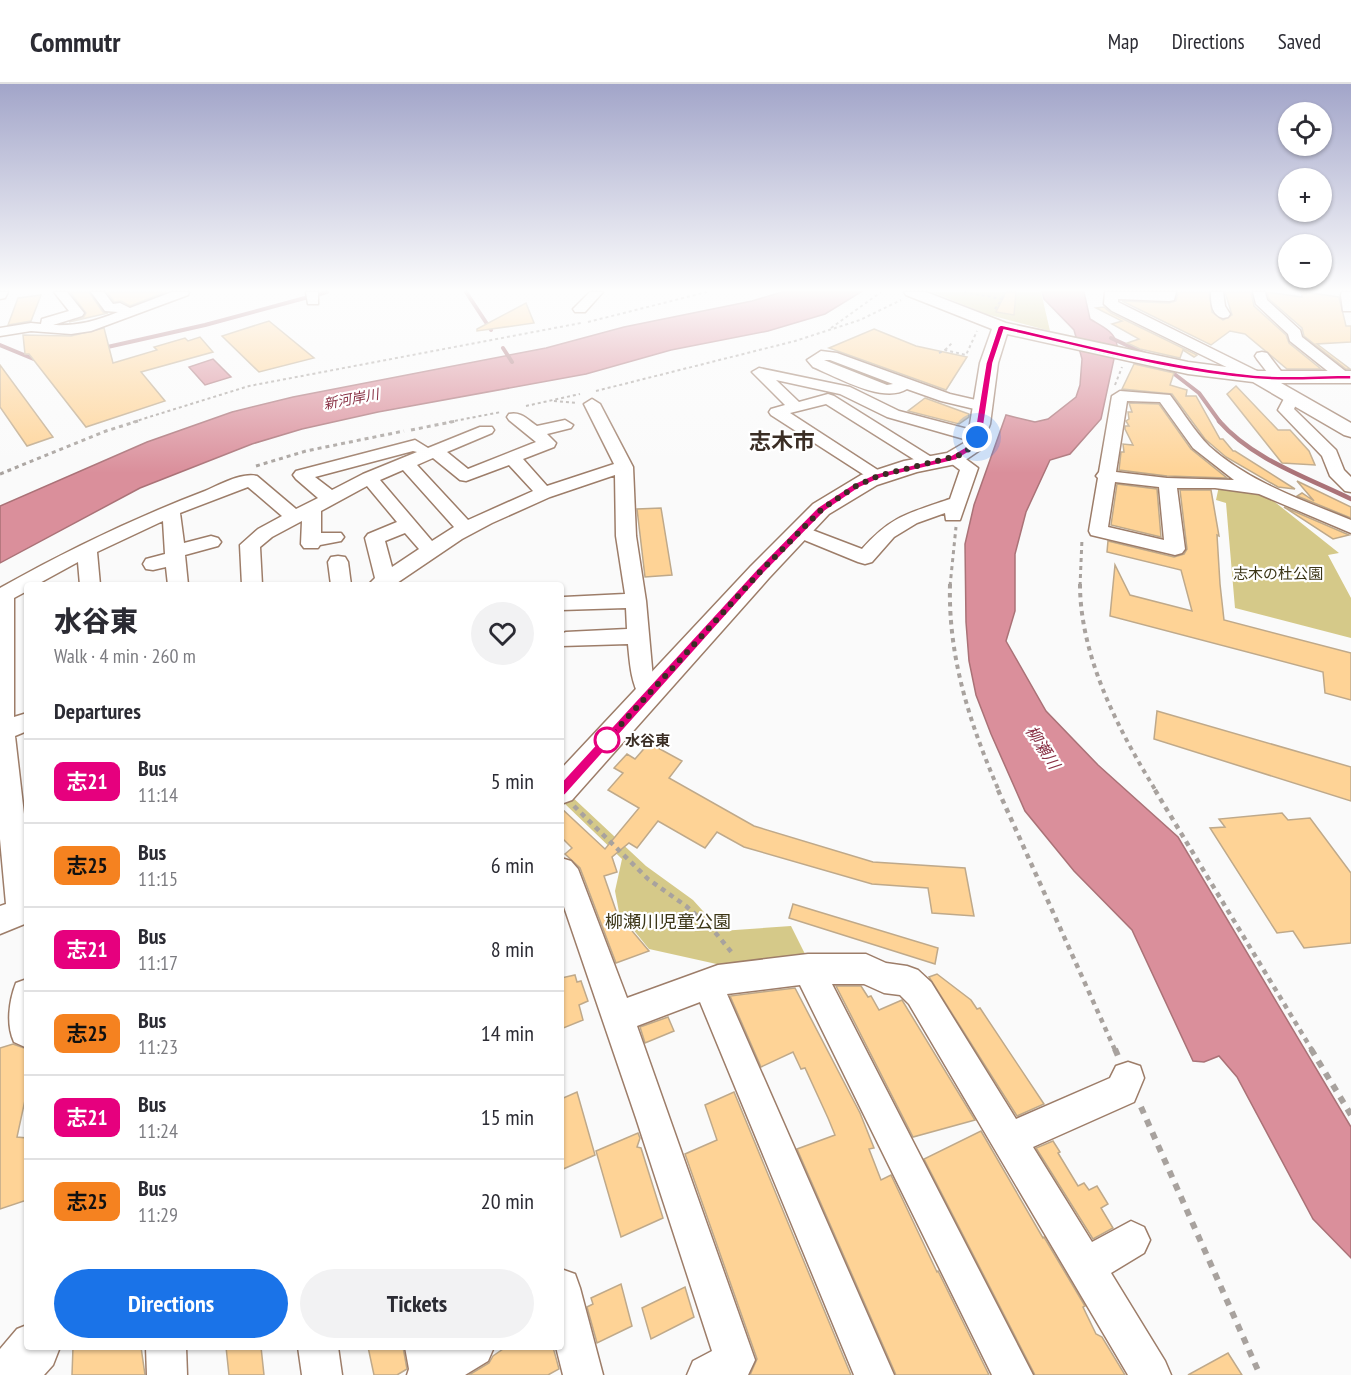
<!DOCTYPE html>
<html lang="en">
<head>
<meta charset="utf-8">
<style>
  body { margin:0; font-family:"PT Sans Narrow","Noto Sans JP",sans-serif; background:#f2f2f3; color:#2b2b33; height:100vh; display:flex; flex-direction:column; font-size:22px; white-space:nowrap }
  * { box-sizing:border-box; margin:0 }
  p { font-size:20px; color:#7c7c81 }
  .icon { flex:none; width:33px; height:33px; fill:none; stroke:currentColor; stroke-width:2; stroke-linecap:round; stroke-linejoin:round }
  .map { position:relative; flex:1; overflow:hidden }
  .sheet { position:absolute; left:24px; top:498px; width:540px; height:768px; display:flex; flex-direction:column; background:#fff; border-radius:6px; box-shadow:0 2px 4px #0004 }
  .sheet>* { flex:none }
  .badge { padding:0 12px; border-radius:9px; font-size:21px; line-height:39px }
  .controls { position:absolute; left:1278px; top:18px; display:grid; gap:12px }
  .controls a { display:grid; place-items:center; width:54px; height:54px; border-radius:50%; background:#fff; box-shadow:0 2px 4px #0004; font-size:30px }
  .you { position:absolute; width:30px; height:30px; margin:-15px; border:4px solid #fff; border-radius:50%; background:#1a73e8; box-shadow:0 0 0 9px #1a73e833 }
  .map>.badge { position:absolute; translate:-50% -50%; box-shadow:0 0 0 3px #fff }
  h2 { padding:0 30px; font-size:22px; line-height:54px }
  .round { display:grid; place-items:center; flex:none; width:63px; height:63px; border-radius:32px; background:#f2f2f3 }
  .overview { display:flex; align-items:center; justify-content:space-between; height:102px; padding:0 30px }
  h1 { font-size:28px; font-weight:800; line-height:45px }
  .button { display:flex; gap:12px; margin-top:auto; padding:12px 30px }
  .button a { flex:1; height:69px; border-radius:36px; background:#1a73e8; color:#fff; font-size:24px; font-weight:800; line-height:69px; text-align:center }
  .button a+a { background:#f2f2f3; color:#2b2b33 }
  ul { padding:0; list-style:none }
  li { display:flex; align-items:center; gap:18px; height:84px; padding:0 30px; border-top:2px solid #e1e1e2 }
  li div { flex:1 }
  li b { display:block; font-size:22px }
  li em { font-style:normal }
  li .badge { min-width:66px; font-weight:700; text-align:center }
  header { display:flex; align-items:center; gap:36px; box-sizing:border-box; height:84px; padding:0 30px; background:#fff; border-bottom:2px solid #e1e1e2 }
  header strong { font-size:28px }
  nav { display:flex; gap:33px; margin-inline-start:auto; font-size:21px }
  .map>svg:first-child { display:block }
  .green { fill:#d5c989 }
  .water { fill:#da8f9b; stroke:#aa7277; stroke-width:1.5 }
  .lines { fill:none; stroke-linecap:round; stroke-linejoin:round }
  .stream-far1 { stroke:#aa7277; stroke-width:4 }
  .stream { stroke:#aa7277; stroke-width:4.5 }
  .building { fill:#fed396; stroke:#bfa98a; stroke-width:1.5 }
  .minor-casing { stroke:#9d7d69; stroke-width:3 }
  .major-casing { stroke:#9d7d69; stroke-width:3 }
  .path-far4 { stroke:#a8a29e; stroke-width:2; stroke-dasharray:3 3; stroke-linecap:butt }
  .path-far3 { stroke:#a8a29e; stroke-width:3; stroke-dasharray:4 4; stroke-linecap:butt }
  .path-far2 { stroke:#a8a29e; stroke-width:4; stroke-dasharray:4.5 4.5; stroke-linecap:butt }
  .path-far1 { stroke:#a8a29e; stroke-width:4.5; stroke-dasharray:5 5; stroke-linecap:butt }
  .path { stroke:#a8a29e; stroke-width:6; stroke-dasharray:7 7; stroke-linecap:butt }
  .minor { fill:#fff; fill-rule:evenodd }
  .major { fill:#fff; fill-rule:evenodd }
  .line { fill:#e6007e; stroke:#fff; stroke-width:1.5 }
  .walk { stroke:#3a2d24; stroke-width:6; stroke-dasharray:0 10.8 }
  .stop-dot { fill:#fff; stroke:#e6007e; stroke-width:3 }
  .labels { text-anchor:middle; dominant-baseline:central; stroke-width:4.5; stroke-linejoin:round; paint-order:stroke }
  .far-water-label { font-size:14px; font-style:italic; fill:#893145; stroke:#fff }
  .park-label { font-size:15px; fill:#3c3617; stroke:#fff }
  .stop-label { font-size:15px; font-weight:bold; fill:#3a2d24; stroke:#fff; text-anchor:start }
  .water-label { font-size:16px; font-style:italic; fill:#893145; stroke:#fff }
  .near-park-label { font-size:18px; fill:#3c3617; stroke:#fff }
  .far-town-label { font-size:22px; font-weight:bold; fill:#3a2d24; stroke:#fff }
</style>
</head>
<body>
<header>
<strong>Commutr</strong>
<nav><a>Map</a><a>Directions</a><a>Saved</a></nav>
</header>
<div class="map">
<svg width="1351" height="1291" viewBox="0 0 1351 1291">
  <rect width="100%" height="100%" fill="#fafafa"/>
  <g class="green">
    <polygon points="932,208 1041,208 1050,247 986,230"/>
    <polygon points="1219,402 1266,411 1339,469 1328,471 1351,514 1351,554 1235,524 1226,419 1216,416"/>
    <polygon points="569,710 646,782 693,816 721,847 791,842 808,876 730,883 649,865 619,828 615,807 622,775 563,718"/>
  </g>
  <g class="water">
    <polygon points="782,208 861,208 825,230 768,247 671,266 586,290 378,328 302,345 252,360 140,404 0,479 0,422 147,358 232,328 293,313 546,264 624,243 752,217"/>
    <path d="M1042,208H1084L1090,235C1101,242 1115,247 1117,261L1101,335L1070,370L1050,376L1026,428L1015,470V527L1006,557L1046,627L1098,681L1178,753L1351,1043V1174L1313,1135L1237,993L1219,972L1204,978L1193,977L1132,846L1074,787L1025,727L991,650L976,611L969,577L966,538L965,460L974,421L1006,331L1035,338L1048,335L1076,313L1080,301L1082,275L1074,246L1044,215Z"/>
    <polygon points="213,275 231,293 205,301 189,283"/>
  </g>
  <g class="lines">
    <g class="stream-far1">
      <polyline points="466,208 491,246"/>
      <polyline points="1111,254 1146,270"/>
      <polyline points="0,261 41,278"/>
      <polyline points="103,264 205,241 327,208"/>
      <polyline points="503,264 512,278"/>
      <polyline points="1164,282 1199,309 1220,338"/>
    </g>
    <path class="stream" d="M1219,337C1252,375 1306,393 1351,415"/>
  </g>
  <g class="building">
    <polygon points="70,208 89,208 103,228 108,229 69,238 83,234 86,229"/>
    <polygon points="107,208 166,208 130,222 121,217 114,218"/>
    <polygon points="1006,208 1016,208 1014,231 996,228"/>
    <polygon points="1178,208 1209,208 1212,228 1223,236 1232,231 1225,208 1251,208 1254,222 1286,251 1289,259 1321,285 1287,285 1245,250 1230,247 1211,261 1122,217 1169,219 1176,217"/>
    <polygon points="1267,208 1302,213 1301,208 1304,208 1339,213 1346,242 1351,242 1351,258 1317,260 1350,285 1346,285 1304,252 1302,244 1269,215"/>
    <polygon points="41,211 31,237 8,241 18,214"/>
    <polygon points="526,219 534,239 477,247 477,245"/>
    <polygon points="1104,223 1111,229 1197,271 1194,273 1183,266 1180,274 1140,265 1127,259 1139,255 1112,240 1122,237 1096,224"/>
    <polygon points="269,237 314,274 259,288 222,252"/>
    <polygon points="104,244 113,279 157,266 154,263 185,254 188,257 200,253 213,268 141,288 165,317 86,343 29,270 25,270 23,251 71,252"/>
    <polygon points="874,245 916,262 967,273 946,306 829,264"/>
    <polygon points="1134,280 1174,289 1170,301 1187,306 1186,312 1196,312 1220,355 1223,355 1233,367 1235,367 1295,405 1278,403 1226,373 1205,355 1172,310 1122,305"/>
    <polygon points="0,281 53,353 27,362 0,323"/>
    <polygon points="1236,302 1278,346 1290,346 1309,367 1315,381 1282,379 1227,310"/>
    <polygon points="925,314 969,330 969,333 959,340 908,327"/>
    <polygon points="1129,319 1159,320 1191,365 1227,394 1167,392 1119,386 1121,368 1124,368 1123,360 1133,361 1125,345 1125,342 1129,342 1126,337 1129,335 1128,328 1132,328"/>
    <polygon points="1297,397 1351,423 1351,434 1297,412 1302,409 1314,417"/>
    <polygon points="1117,400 1157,405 1161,453 1111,441"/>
    <polygon points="1180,406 1211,406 1219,452 1217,451 1220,500 1224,536 1351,569 1351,616 1325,609 1323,588 1110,532 1115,481 1130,511 1192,527 1181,486 1107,468 1108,457 1174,473 1184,470 1187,465"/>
    <polygon points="1284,423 1349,451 1333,455"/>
    <polygon points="661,424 672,491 645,493 637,425"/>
    <polygon points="1157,627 1351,683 1351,717 1154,655"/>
    <polygon points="649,659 682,677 669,694 754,742 873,778 965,784 974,832 932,829 928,804 872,800 744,763 717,748 705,764 658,737 637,764 629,759 612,773 617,788 604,792 622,844 628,842 649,867 616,879 580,784 565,770 572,764 561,753 561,724 605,765 639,724 608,706 623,689 614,684 627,670 635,675"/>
    <polygon points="1282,729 1288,736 1310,734 1351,789 1351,859 1304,864 1293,847 1277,849 1210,744 1225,743 1219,735"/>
    <polygon points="793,820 938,864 935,880 789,834"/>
    <polygon points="937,890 971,916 977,925 980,924 1044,1020 1017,1032 929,893"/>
    <polygon points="575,891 577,898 581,897 588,917 579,921 583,936 561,945 561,894"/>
    <polygon points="836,902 861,902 868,913 871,912 879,926 902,916 975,1036 913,1053"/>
    <polygon points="795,904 860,1029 874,1064 869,1065 881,1096 891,1091 937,1188 938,1187 989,1291 896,1291 797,1065 835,1051 828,1034 805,984 801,985 793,968 761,983 730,912"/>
    <polygon points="668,933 674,947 645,959 640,943"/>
    <polygon points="13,960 27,965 27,1007 17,1053 27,1054 27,1116 0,1125 0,964"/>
    <polygon points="577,1008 595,1071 561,1086 561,1015"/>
    <polygon points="734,1008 800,1168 851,1291 750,1291 757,1275 685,1070 717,1056 705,1021"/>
    <polygon points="981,1047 1043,1154 1044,1153 1085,1222 1083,1223 1096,1250 1102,1253 1125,1291 1035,1291 924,1075"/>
    <polygon points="638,1049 640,1054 637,1063 641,1064 663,1134 621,1153 596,1067"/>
    <polygon points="1053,1057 1060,1068 1058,1069 1078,1102 1084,1099 1089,1106 1097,1102 1108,1120 1101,1124 1113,1144 1093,1155 1036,1064"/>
    <polygon points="621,1200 632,1242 597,1259 587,1223 593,1220 591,1214"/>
    <polygon points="685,1203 694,1233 651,1255 642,1224"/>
    <polygon points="73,1263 141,1263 145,1291 72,1291"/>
    <polygon points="226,1263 261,1263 264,1291 229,1291"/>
    <polygon points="368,1263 403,1263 407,1285 397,1291 374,1291"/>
    <polygon points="506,1263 553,1263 559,1285 548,1291 469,1291 489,1279 493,1272"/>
    <polygon points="1228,1269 1242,1291 1188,1291"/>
  </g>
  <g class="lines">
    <g class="minor-casing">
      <g id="minor">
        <polygon points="0,208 8,208 5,214 0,215"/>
        <path d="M54,208H67L84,229L82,232L53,241C78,242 96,237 118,228L105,227L91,208H104L113,220L120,219L130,224L172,208H189L188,211L91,247L71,250L31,247L0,252V244L31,239L41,240L42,235L69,227Z"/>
        <polygon points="306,208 318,208 318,220 308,220"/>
        <polygon points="590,208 603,208 585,228 575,228 573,225"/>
        <polygon points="1105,208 1176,208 1174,216 1169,217 1118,215 1118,218 1263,290 1265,293 1263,296 1253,296 1112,227 1104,220"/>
        <path d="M1211,208H1223L1225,222L1230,230L1228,233L1223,234C1211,231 1211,218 1211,208Z"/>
        <polygon points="1253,208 1265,208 1267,216 1300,246 1302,253 1349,290 1349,296 1339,296 1290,257 1288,250 1256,220"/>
        <polygon points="1342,208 1351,208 1351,227 1343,227 1341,211"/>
        <path d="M821,267L837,269L950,310L989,319L991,322L983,327L941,317L907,305C883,320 837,293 813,283L807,276ZM824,276H830L893,300L887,301Z"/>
        <polygon points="1262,268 1267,269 1284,291 1287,294 1284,297 1274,297 1257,275 1255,272 1257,269"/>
        <polygon points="759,284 850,303 899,327 983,349 985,353 977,358 971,357 887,333 840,310 776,296 799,318 828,310 834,312 941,379 938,383 926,383 826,320 790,329 887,392 884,396 872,396 771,331 769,328 771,325 785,321 752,288"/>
        <path d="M1120,307L1170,311C1183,328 1194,347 1209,362C1249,398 1302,416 1351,436V449L1259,410L1215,404H1177L1185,465L1182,469L1175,471L1091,451L1089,447L1098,394L1096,392L1099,388L1112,312ZM1127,317L1160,318L1193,364L1234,396L1167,394L1116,388ZM1115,398L1159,403L1164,456L1108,443Z"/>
        <polygon points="1291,309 1299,314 1294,325 1336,366 1344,386 1351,393 1351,408 1345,407 1330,392 1322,372 1278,326 1286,311"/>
        <path d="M592,315L600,320L633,383L636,452L646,517L653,595L661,610L657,616L649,619L641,616C631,598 630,581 628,560L561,562V550L566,548L627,545L626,524L561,526V514L564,513L625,510L616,452L615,391L550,413L492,439L462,455L394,501H368L375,494L365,454L368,450L397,438L367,402L321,427V449H341L344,453L341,457L320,461L318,464H304L301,460L302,437L272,453L260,463L262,501H242L240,461L258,445L282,432L248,403L180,429L184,459L211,452L218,454L221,458L218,462L185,471L188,501H168L166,483L153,486L146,485L143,480L146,475L165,470L163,437L97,468L100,501H80L78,478L36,501H27V507L14,514V633L27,629V647L15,652L27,756V839L0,850V822L6,820L0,755V504C66,467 134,434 205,407C219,401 242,388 257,392L296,425L318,414L296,395L293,391L296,387L415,356L428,364L480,343H492L494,346L492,349L447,368L468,385L536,358L509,336L507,333L509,330C521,327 528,336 537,342L565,336L573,341L571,344L547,350L556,359L554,363L523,375L547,402L614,380L584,320ZM413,367L417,368L363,390L332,406L315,393ZM433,374L460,396L466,397L509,381L533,407L468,436L417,381ZM403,386L454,443L432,457L380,396ZM405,449L419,465L392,483L385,457Z"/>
        <path d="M953,369L959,370L978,384L960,436H946L945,429L917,439L894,453L872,478L865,480L858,478L792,451L790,447L792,443L799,441L862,465C891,432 909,429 950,415L960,386L944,374L947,370Z"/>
        <polygon points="338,472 345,473 348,478 351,501 331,501 328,478 331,473"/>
        <polygon points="561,774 571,777 578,785 627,914 718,881 808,870 866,870 886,879 907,882 918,886 931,898 1016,1035 1110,994 1116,982 1128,978 1140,982 1144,994 1134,1018 1033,1063 1092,1158 1131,1137 1144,1143 1150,1156 1144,1169 1111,1189 1165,1277 1171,1291 1128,1291 909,920 900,911 884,909 864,900 832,900 1033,1291 992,1291 800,901 727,910 894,1291 854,1291 700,918 637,942 755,1276 748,1291 687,1291 693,1277 712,1267 636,1034 561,814"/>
        <path d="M27,895V962L25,963L14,958C6,941 9,917 16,899Z"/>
        <polygon points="561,1185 575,1190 580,1204 603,1291 563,1291 556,1263 561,1263"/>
        <polygon points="146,1263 186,1263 187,1291 147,1291"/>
        <polygon points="298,1263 338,1263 342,1291 302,1291"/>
        <polygon points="405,1263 494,1263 488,1277 465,1291 407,1291 409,1285"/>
      </g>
    </g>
    <g class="major-casing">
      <g id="major">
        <polygon points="904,208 926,208 1006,239 1188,278 1258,287 1351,287 1351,299 1281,299 1351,339 1351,353 1344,351 1253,298 1188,290 1007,250 998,279 990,340 980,366 961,379 917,388 877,401 829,430 769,494 572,716 561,720 561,685 751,482 813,420 861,391 904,377 947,369 964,359 970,340 980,279 992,245 906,211"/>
        <polygon points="27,1241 27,1263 60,1263 53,1281 44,1291 0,1291 0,1265 17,1245"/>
      </g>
    </g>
    <g class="path-far4">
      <polyline points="964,208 1002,215 995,225"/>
      <polyline points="1002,215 1004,208"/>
      <polyline points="588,238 707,208"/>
      <polyline points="831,244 881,208"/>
      <polyline points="945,266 952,259"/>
      <polyline points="939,269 945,266 966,271 977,247"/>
      <polyline points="1115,301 1122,283"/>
      <polyline points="596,307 795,257 860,236 901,216"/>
      <polyline points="554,317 577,319"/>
      <polyline points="526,322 580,310"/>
      <polyline points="133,338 249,302 581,239"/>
      <polyline points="449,338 501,328"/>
    </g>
    <g class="path-far3">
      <polyline points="411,346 456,337"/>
      <polyline points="256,382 306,367 404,347"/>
      <polyline points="0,390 106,347 138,337"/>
      <polyline points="950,502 956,443"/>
      <polyline points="1080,502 1082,455"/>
    </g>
    <g class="path-far2">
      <path d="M950,500C948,574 970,640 999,707"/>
      <path d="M1080,500C1080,573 1119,647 1156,707"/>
    </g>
    <g class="path-far1">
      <polyline points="998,706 1115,966"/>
      <polyline points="1155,706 1312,966"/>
      <polyline points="574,722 648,795 686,822 714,847 733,870"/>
    </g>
    <g class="path">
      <polyline points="1115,965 1118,972"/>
      <polyline points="1311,965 1351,1031"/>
      <polyline points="1141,1023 1260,1291"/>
    </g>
    <use href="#minor" class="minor"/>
    <use href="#major" class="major"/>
  </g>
  <linearGradient id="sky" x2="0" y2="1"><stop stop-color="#a2a5c9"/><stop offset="0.53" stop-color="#fdfdfd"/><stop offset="1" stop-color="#fdfdfd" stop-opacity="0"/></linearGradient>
  <rect width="1351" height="389" fill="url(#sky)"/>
  <path class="line" d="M1001,241C1085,260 1169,283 1254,291C1286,294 1319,291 1351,291V295C1319,295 1286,298 1255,295C1170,288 1086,264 1004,246L993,279L984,340L976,364L956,376L881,394L859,404L825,427L763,490L565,711H557L555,707L557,703L757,485L818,423L853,400L875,390L950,372L969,361L976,340L986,279L998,243Z"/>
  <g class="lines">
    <polyline class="walk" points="607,656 760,488 822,425 856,402 878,392 960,371 973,362 977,353"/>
  </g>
  <circle class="stop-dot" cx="607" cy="656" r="12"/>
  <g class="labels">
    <g class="far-water-label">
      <text transform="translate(351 315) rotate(-11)">新河岸川</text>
    </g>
    <g class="park-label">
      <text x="1278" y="489">志木の杜公園</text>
    </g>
    <g class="stop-label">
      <text x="625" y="656">水谷東</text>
    </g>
    <g class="water-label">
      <text transform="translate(1043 663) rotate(57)">柳瀬川</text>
    </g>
    <g class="near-park-label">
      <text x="668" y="837">柳瀬川児童公園</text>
    </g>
    <g class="far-town-label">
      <text x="782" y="357">志木市</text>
    </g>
  </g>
</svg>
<div class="controls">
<a><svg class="icon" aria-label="locate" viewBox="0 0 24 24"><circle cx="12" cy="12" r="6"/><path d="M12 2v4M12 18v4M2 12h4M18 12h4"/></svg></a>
<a>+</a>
<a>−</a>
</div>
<div class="you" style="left:977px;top:353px"></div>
<section class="sheet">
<div class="overview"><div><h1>水谷東</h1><p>Walk · 4 min · 260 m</p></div><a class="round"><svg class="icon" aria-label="heart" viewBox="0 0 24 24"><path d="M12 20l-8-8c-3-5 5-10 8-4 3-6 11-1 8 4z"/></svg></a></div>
<h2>Departures</h2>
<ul>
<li><span class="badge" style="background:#e6007e;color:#fff">志21</span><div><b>Bus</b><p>11:14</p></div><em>5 min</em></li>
<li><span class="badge" style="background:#f58220;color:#111">志25</span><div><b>Bus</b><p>11:15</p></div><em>6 min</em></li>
<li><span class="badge" style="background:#e6007e;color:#fff">志21</span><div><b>Bus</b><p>11:17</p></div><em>8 min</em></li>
<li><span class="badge" style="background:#f58220;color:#111">志25</span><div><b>Bus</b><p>11:23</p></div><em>14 min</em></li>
<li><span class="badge" style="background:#e6007e;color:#fff">志21</span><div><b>Bus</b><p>11:24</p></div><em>15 min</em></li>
<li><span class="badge" style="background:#f58220;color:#111">志25</span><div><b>Bus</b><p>11:29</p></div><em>20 min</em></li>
</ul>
<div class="button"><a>Directions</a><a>Tickets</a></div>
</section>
</div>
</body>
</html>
